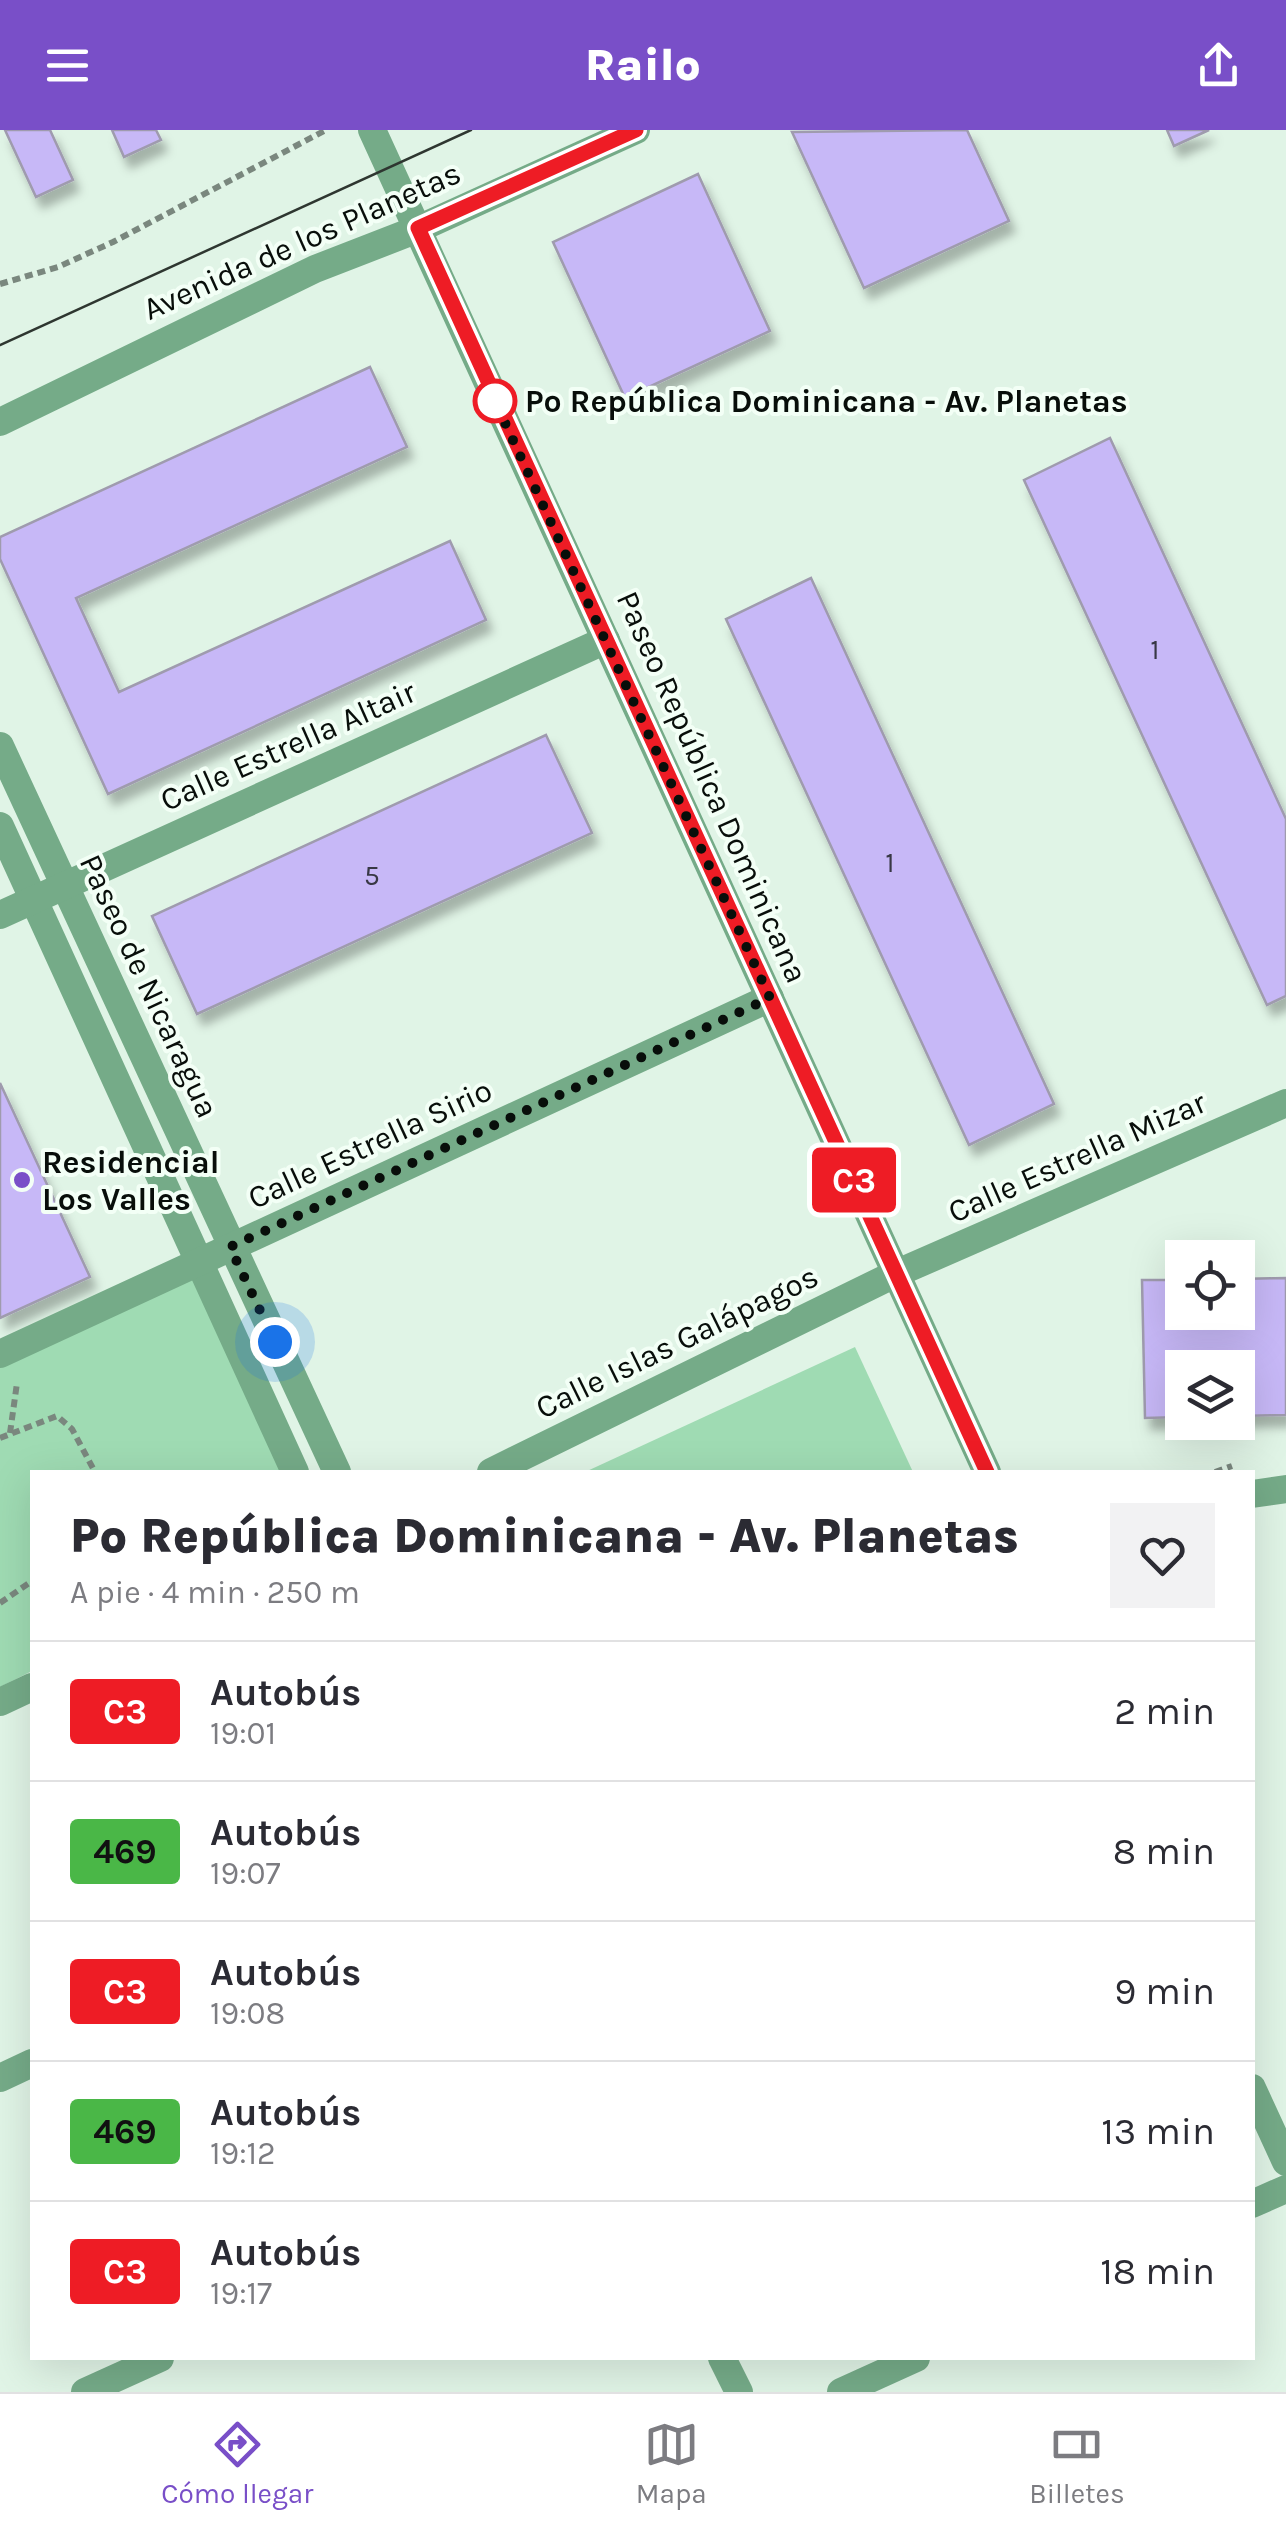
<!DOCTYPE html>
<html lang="es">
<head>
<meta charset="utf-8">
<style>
  body { margin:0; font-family:Karla,sans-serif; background:#f2f2f3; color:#2b2b33; height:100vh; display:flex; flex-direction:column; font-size:38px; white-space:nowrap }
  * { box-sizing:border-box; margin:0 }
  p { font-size:32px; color:#7c7c81 }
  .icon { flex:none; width:55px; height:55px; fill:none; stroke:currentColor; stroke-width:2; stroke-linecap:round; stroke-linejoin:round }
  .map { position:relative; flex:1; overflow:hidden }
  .side { position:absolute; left:30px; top:1340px; width:1225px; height:890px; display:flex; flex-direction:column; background:#fff; border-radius:0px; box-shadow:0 10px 40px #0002 }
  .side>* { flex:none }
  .badge { padding:0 20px; border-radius:8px; font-size:35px; line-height:65px }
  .tools { position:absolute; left:1165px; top:1110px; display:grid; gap:20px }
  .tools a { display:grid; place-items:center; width:90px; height:90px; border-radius:0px; background:#fff; box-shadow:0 10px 40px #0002; font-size:50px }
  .you { position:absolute; width:50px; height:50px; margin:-25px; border:8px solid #fff; border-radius:50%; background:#1a73e8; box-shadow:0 0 0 15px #1a73e833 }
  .map>.badge { position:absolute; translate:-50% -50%; box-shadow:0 0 0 5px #fff }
  .round { display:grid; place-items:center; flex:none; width:105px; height:105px; border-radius:0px; background:#f2f2f3 }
  .headline { display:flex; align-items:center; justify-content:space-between; height:170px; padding:0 40px }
  h1 { font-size:48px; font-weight:800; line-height:75px }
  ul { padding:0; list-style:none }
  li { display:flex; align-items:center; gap:30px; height:140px; padding:0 40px; border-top:2px solid #e1e1e2 }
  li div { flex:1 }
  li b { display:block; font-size:38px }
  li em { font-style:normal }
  li .badge { min-width:110px; font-weight:700; text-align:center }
  header { display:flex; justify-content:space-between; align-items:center; height:130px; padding:0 40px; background:#794fc8; color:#fff; font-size:45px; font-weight:800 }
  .tab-bar { display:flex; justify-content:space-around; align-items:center; height:140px; border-top:2px solid #e1e1e2; background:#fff; font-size:28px; color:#7c7c81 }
  .tab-bar a { display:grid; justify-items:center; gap:5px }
  .tab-bar .current { color:#794fc8 }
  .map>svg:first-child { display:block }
  .green { fill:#9fdbb3 }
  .building { fill:#c7b8f7; stroke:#9f9bae; stroke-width:2.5; filter:url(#shadow) }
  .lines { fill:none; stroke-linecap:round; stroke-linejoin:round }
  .path { stroke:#7a877e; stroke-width:6; stroke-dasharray:8 5; stroke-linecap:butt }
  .pedestrian { stroke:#75ab88; stroke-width:28 }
  .minor { stroke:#75ab88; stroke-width:28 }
  .tertiary { stroke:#75ab88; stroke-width:28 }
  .tram { stroke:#2e3630; stroke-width:2.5 }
  .line-casing { stroke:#fff; stroke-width:22 }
  .line { stroke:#ee1c25; stroke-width:15 }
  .walk { stroke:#080e0a; stroke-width:10; stroke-dasharray:0 18 }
  .stop-dot { fill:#fff; stroke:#ee1c25; stroke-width:5 }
  .poi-dot { fill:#794fc8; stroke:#f3fff6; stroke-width:4 }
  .labels { text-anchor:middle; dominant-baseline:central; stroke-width:8; stroke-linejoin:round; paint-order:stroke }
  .number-label { font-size:28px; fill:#383845 }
  .street-label { font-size:32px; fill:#080e0a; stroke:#f3fff6 }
  .stop-label { font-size:32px; font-weight:bold; fill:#080e0a; stroke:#f3fff6; text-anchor:start }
  .poi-label { font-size:32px; font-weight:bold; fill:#080e0a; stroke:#f3fff6; text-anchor:start }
</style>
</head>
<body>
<header><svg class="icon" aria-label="menu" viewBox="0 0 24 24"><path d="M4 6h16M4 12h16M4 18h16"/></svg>Railo<svg class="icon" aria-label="share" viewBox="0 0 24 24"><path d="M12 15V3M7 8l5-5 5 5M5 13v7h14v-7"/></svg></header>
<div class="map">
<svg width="1286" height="2262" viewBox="0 0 1286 2262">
  <defs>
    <filter id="shadow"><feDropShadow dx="6" dy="11" stdDeviation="5" flood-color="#0004"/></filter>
  </defs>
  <rect width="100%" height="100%" fill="#e0f4e6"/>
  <g class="green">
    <polygon points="204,1134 299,1342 32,1342 32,1541 0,1557 0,1228"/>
    <polygon points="855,1217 913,1342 585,1342"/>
  </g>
  <g class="building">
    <polygon points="5,0 50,0 73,50 36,67"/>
    <polygon points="112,0 156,0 161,10 124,27"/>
    <polygon points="967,0 1009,91 864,158 792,2"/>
    <polygon points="1167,0 1209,0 1174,16"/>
    <polygon points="698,44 770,201 625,268 553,112"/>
    <polygon points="370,237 407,317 76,468 119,562 450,411 486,490 108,664 0,429 0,407"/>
    <polygon points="1110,308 1286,689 1286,866 1267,875 1024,350"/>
    <polygon points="811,448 1054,974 969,1015 726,489"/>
    <polygon points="546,605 592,703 197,884 152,786"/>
    <polygon points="0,953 90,1147 0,1188"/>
    <polygon points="1286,1148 1286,1285 1238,1286 1238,1238 1182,1238 1182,1287 1145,1288 1142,1150 1182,1150 1182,1182 1238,1182 1238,1149"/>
  </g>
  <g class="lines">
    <g class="path">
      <polyline points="0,154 58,137 113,112 326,0"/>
      <polyline points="10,1303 17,1253"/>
      <polyline points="0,1308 57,1286 72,1299 95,1342"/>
      <polyline points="1215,1342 1232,1336"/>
      <polyline points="0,1473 32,1451"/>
    </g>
    <polyline class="pedestrian" points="722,2228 739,2262"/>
    <g class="minor">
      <polyline points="372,0 987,1342"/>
      <polyline points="0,616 337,1342"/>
      <polyline points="0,696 295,1342"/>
      <polyline points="0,785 606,510"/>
      <polyline points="0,1224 770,868"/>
      <polyline points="491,1342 895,1144 1286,973"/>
      <polyline points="1252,1364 1286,1359"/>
      <polyline points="0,1572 32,1557"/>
      <polyline points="0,1948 32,1933"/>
      <polyline points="1252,1958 1286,2032"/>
      <polyline points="1252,2074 1286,2059"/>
      <polyline points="85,2262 160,2228"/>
      <polyline points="841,2262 916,2228"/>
    </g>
    <polyline class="tertiary" points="0,292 315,139 418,99 636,0"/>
    <polyline class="tram" points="0,215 471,0"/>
  </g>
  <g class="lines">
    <g class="line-casing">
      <polyline id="line" points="636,0 418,98 987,1342"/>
    </g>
    <use href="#line" class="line"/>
    <polyline class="walk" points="275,1212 230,1117 770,868 488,256 495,271"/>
  </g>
  <circle class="stop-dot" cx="495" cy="271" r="20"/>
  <circle class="poi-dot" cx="22" cy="1050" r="10"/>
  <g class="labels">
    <g class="number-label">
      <text x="1155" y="519">1</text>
      <text x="890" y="732">1</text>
      <text x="372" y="745">5</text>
    </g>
    <g class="street-label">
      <text transform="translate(302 111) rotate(-24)">Avenida de los Planetas</text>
      <text transform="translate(288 616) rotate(-24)">Calle Estrella Altair</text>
      <text transform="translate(712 657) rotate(66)">Paseo República Dominicana</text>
      <text transform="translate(149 856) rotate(65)">Paseo de Nicaragua</text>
      <text transform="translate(370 1014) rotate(-25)">Calle Estrella Sirio</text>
      <text transform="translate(1077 1027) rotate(-24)">Calle Estrella Mizar</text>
      <text transform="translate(677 1212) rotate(-26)">Calle Islas Galápagos</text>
    </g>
    <g class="stop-label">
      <text x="525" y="271">Pº República Dominicana - Av. Planetas</text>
    </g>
    <g class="poi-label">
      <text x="42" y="1032">Residencial<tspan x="42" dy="37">Los Valles</tspan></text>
    </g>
  </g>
</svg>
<div class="tools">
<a><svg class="icon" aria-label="locate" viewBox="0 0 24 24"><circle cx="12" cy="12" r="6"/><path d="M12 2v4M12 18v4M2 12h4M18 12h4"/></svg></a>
<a><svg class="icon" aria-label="layers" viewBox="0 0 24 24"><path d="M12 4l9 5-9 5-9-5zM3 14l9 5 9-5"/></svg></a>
</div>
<div class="you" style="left:275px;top:1212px"></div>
<b class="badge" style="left:854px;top:1050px;background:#ee1c25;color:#fff">C3</b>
<section class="side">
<div class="headline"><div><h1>Pº República Dominicana - Av. Planetas</h1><p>A pie · 4 min · 250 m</p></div><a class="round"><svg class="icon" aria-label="heart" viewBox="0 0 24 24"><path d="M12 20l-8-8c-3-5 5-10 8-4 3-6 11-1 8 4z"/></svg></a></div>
<ul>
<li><span class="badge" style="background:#ee1c25;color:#fff">C3</span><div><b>Autobús</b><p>19:01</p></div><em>2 min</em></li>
<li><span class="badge" style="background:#4ab747;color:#111">469</span><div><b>Autobús</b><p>19:07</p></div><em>8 min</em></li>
<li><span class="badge" style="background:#ee1c25;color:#fff">C3</span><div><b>Autobús</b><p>19:08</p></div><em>9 min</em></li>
<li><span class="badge" style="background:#4ab747;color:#111">469</span><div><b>Autobús</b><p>19:12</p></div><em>13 min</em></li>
<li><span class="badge" style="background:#ee1c25;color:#fff">C3</span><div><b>Autobús</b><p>19:17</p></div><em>18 min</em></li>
</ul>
</section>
</div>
<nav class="tab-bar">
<a class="current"><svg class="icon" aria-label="directions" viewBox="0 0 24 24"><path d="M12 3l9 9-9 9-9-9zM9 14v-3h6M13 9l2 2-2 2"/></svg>Cómo llegar</a>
<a><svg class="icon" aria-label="map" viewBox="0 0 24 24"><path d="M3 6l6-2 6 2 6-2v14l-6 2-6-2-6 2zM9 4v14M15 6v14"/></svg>Mapa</a>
<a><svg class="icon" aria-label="tickets" viewBox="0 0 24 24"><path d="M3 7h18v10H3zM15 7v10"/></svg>Billetes</a>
</nav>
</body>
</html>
